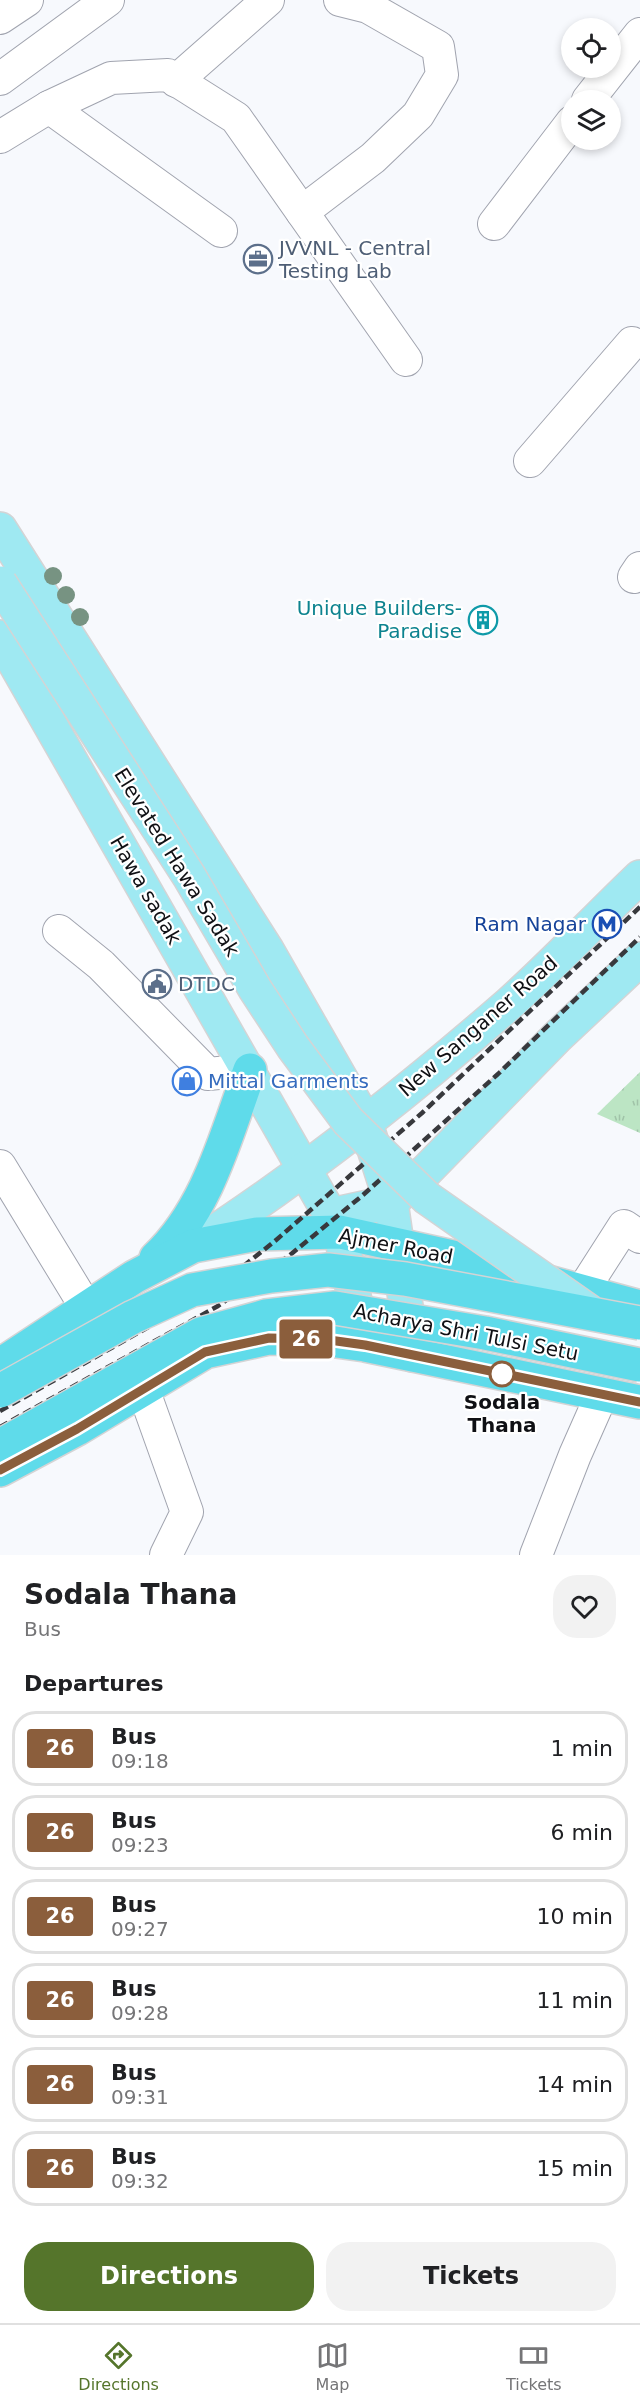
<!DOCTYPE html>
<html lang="en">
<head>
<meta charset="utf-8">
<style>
  body { margin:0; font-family:"DejaVu Sans",sans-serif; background:#f2f2f2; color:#202124; height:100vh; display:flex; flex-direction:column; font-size:22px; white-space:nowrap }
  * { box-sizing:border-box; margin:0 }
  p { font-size:20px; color:#757577 }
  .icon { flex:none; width:33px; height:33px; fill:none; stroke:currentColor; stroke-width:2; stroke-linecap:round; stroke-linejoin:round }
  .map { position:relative; height:1555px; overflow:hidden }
  .panel { display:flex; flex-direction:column; background:#fff; flex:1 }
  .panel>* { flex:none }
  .badge { padding:0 12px; border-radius:4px; font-size:21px; line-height:39px }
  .tools { position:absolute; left:561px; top:18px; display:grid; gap:12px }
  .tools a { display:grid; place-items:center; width:60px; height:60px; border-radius:50%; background:#fff; box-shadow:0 3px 9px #0003; font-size:30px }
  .map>.badge { position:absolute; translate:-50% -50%; box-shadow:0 0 0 3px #fff }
  h2 { padding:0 24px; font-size:22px; line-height:54px }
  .round { display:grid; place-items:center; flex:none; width:63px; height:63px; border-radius:24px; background:#f2f2f2 }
  .overview { display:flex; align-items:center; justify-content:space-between; height:102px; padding:0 24px }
  h1 { font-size:28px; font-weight:700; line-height:45px }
  .button { display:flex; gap:12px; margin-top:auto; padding:12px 24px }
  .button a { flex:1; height:69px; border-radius:24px; background:#55752b; color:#fff; font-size:24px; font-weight:700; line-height:69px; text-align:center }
  .button a+a { background:#f2f2f2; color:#202124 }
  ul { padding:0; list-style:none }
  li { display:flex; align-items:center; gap:18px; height:75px; margin:0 12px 9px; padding:0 12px; border:3px solid #e0e0e0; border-radius:24px }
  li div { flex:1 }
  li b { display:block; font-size:22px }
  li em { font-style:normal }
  li .badge { min-width:66px; font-weight:700; text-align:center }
  .menu { display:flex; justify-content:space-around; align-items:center; height:84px; border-top:2px solid #e0e0e0; background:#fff; font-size:16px; color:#757577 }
  .menu a { display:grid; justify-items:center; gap:3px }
  .menu .active { color:#55752b }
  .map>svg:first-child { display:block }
  .grass { fill:url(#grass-tufts) }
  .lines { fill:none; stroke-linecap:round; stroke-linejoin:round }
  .minor-casing { stroke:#a1a4af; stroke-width:34 }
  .major-casing { stroke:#d4d4d5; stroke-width:36 }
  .highway-casing { stroke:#d4d4d5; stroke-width:36 }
  .minor { stroke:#fff; stroke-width:32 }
  .major { stroke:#9fe9f2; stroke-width:33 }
  .highway { stroke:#5fdbea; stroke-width:33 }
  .rail { stroke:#38393d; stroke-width:4.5; stroke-dasharray:9 4.5; stroke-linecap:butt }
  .major-bridge-casing { stroke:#d4d4d5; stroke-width:36; stroke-linecap:butt }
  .highway-bridge-casing { stroke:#d4d4d5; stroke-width:36; stroke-linecap:butt }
  .major-bridge { stroke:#9fe9f2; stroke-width:33 }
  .highway-bridge { stroke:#5fdbea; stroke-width:33 }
  .tree { fill:#779382 }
  .line-casing { stroke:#fff; stroke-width:14 }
  .line { stroke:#8b5e3c; stroke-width:9 }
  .stop-dot { fill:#fff; stroke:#8b5e3c; stroke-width:3 }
  .labels { text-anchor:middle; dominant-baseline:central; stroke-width:4.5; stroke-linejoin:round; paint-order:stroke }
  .service-label { font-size:20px; fill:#4e5e75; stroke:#fff; text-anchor:start }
  .culture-label { font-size:20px; fill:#0d838f; stroke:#fff; text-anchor:end }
  .street-label { font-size:20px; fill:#0f1014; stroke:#fff }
  .transit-label { font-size:20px; fill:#164399; stroke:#fff; text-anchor:end }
  .shop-label { font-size:20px; fill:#366cbe; stroke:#fff; text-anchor:start }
  .stop-label { font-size:20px; font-weight:bold; fill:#0f1014; stroke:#fff }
</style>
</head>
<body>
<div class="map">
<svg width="640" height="1555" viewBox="0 0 640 1555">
  <defs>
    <pattern id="grass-tufts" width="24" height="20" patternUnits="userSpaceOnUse" patternTransform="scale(1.5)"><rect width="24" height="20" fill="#bce5c4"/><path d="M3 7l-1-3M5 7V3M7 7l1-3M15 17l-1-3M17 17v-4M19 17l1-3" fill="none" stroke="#a0c3a8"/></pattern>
  </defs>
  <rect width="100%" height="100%" fill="#f7f9fd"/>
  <polygon class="grass" points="640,1072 640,1133 597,1114"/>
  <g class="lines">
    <g class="minor-casing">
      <g id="minor">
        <polyline points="0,18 27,0"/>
        <polyline points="0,79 108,0"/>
        <polyline points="176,81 268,0"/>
        <polyline points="588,100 640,34"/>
        <polyline points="49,107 111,78 168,75 236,118 406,360"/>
        <polyline points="0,137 49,107 221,231"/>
        <polyline points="302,212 373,158 418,115 442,75 438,47 368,7 340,0"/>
        <polyline points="494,224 572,122"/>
        <polyline points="530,461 632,343"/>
        <polyline points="634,577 640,568"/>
        <polyline points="59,931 101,965 208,1074 250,1070"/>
        <polyline points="0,1166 87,1309"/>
        <polyline points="581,1293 624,1226 640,1237"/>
        <polyline points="143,1389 187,1512 166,1555"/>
        <polyline points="536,1555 575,1455 602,1394"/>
      </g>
    </g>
    <g class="major-casing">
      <g id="major">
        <polyline points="0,529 267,950 365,1121 391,1202 413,1355"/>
        <polyline points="0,637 340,1232 363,1337"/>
        <polyline points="331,1215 391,1202 426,1171 557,1037 640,959"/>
        <path d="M193,1246C305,1174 409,1091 509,1004C554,964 596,919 640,877"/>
      </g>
    </g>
    <g class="highway-casing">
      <g id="highway">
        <path d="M156,1258C208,1209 226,1135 250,1070"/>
        <polyline points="0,1365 134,1277 193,1246 257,1234 340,1232 467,1260 640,1307"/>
        <polyline points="0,1470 77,1429 205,1352 269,1338 322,1339 365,1345 640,1402"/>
      </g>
    </g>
    <use href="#minor" class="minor"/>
    <use href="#major" class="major"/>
    <use href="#highway" class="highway"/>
    <g class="rail">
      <polyline points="0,1411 212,1291 275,1241 422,1113 640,907"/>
      <polyline points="0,1427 218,1306 290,1255 363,1195 498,1074 640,937"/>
    </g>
    <g class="major-bridge-casing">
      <polyline id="major-bridge" points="0,583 189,876 255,989 293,1047 348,1121 427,1198 590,1312"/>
    </g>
    <g class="highway-bridge-casing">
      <g id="highway-bridge">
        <polyline points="0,1391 133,1317 192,1290 271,1276 328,1270 405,1279 640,1323"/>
        <polyline points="0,1446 201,1334 266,1316 335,1308 485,1333 640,1365"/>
      </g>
    </g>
    <use href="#major-bridge" class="major-bridge"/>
    <use href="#highway-bridge" class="highway-bridge"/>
  </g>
  <g class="tree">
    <circle cx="53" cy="576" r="9"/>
    <circle cx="66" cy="595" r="9"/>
    <circle cx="80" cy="617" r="9"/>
  </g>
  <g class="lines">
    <g class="line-casing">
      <polyline id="line" points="0,1470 77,1429 205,1352 269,1338 322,1339 365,1345 640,1402"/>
    </g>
    <use href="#line" class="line"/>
  </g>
  <defs>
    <g id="office-ring" transform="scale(1.5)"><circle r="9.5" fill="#fff" stroke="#5c6f8a" stroke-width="1.5"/><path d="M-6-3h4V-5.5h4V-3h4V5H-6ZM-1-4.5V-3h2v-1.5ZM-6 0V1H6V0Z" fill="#5c6f8a"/></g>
    <g id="building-ring" transform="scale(1.5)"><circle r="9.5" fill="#fff" stroke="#0f9aa8" stroke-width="1.5"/><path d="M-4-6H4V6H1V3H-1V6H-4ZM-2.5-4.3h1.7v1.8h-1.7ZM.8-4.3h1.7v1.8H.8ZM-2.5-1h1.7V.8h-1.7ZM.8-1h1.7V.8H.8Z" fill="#0f9aa8"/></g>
    <g id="metro-ring" transform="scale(1.5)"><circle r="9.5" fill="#fff" stroke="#1a4fb4" stroke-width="1.5"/><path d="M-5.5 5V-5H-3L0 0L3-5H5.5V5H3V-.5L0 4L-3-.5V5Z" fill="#1a4fb4"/></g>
    <g id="civic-ring" transform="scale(1.5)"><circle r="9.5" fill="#fff" stroke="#5c6f8a" stroke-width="1.5"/><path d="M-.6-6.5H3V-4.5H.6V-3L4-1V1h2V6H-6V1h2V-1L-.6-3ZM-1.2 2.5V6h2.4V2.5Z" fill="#5c6f8a"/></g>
    <g id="shop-ring" transform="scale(1.5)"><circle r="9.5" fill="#fff" stroke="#3f7fe0" stroke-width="1.5"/><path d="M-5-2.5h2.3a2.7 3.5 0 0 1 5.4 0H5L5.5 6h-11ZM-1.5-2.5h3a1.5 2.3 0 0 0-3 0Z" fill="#3f7fe0"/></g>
  </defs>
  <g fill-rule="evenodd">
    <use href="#office-ring" x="258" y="259"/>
    <use href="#building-ring" x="483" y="620"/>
    <use href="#metro-ring" x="607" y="924"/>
    <use href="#civic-ring" x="157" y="984"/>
    <use href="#shop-ring" x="187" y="1081"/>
  </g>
  <circle class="stop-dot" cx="502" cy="1374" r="12"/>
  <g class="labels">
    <g class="service-label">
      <text x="279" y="248">JVVNL - Central<tspan x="279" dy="23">Testing Lab</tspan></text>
      <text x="178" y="984">DTDC</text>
    </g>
    <g class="culture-label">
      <text x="462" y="608">Unique Builders-<tspan x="462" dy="23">Paradise</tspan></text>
    </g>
    <g class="street-label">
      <text transform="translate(177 862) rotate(58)">Elevated Hawa Sadak</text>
      <text transform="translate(146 890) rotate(60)">Hawa sadak</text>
      <text transform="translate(478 1026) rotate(-41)">New Sanganer Road</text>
      <text transform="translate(396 1246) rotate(11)">Ajmer Road</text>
      <text transform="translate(466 1332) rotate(11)">Acharya Shri Tulsi Setu</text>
    </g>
    <g class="transit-label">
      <text x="586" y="924">Ram Nagar</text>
    </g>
    <g class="shop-label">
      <text x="208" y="1081">Mittal Garments</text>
    </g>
    <g class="stop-label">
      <text x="502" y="1402">Sodala<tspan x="502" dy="23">Thana</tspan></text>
    </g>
  </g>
</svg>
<div class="tools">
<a><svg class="icon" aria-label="locate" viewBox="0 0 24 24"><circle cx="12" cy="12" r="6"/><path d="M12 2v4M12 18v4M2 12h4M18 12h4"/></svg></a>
<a><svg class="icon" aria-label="layers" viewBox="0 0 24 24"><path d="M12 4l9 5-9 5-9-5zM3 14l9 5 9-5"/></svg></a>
</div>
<b class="badge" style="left:306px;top:1339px;background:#8b5e3c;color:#fff">26</b>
</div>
<section class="panel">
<div class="overview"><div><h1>Sodala Thana</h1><p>Bus</p></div><a class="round"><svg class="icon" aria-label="heart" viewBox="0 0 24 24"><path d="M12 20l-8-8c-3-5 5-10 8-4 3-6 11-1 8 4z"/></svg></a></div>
<h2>Departures</h2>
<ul>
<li><span class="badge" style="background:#8b5e3c;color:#fff">26</span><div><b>Bus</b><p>09:18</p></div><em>1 min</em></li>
<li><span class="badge" style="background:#8b5e3c;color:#fff">26</span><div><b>Bus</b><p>09:23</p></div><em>6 min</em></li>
<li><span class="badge" style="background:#8b5e3c;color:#fff">26</span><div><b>Bus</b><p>09:27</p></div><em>10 min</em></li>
<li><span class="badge" style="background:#8b5e3c;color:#fff">26</span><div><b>Bus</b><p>09:28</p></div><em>11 min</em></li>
<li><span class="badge" style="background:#8b5e3c;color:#fff">26</span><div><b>Bus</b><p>09:31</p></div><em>14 min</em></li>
<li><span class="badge" style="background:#8b5e3c;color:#fff">26</span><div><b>Bus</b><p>09:32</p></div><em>15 min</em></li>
</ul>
<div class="button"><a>Directions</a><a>Tickets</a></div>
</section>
<nav class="menu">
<a class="active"><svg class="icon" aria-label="directions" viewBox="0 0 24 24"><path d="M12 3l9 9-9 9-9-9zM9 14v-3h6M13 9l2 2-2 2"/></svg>Directions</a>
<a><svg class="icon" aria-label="map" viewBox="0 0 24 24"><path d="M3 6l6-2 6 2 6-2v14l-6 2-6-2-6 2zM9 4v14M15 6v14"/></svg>Map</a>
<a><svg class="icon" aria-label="tickets" viewBox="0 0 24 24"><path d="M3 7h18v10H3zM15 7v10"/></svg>Tickets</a>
</nav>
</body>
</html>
